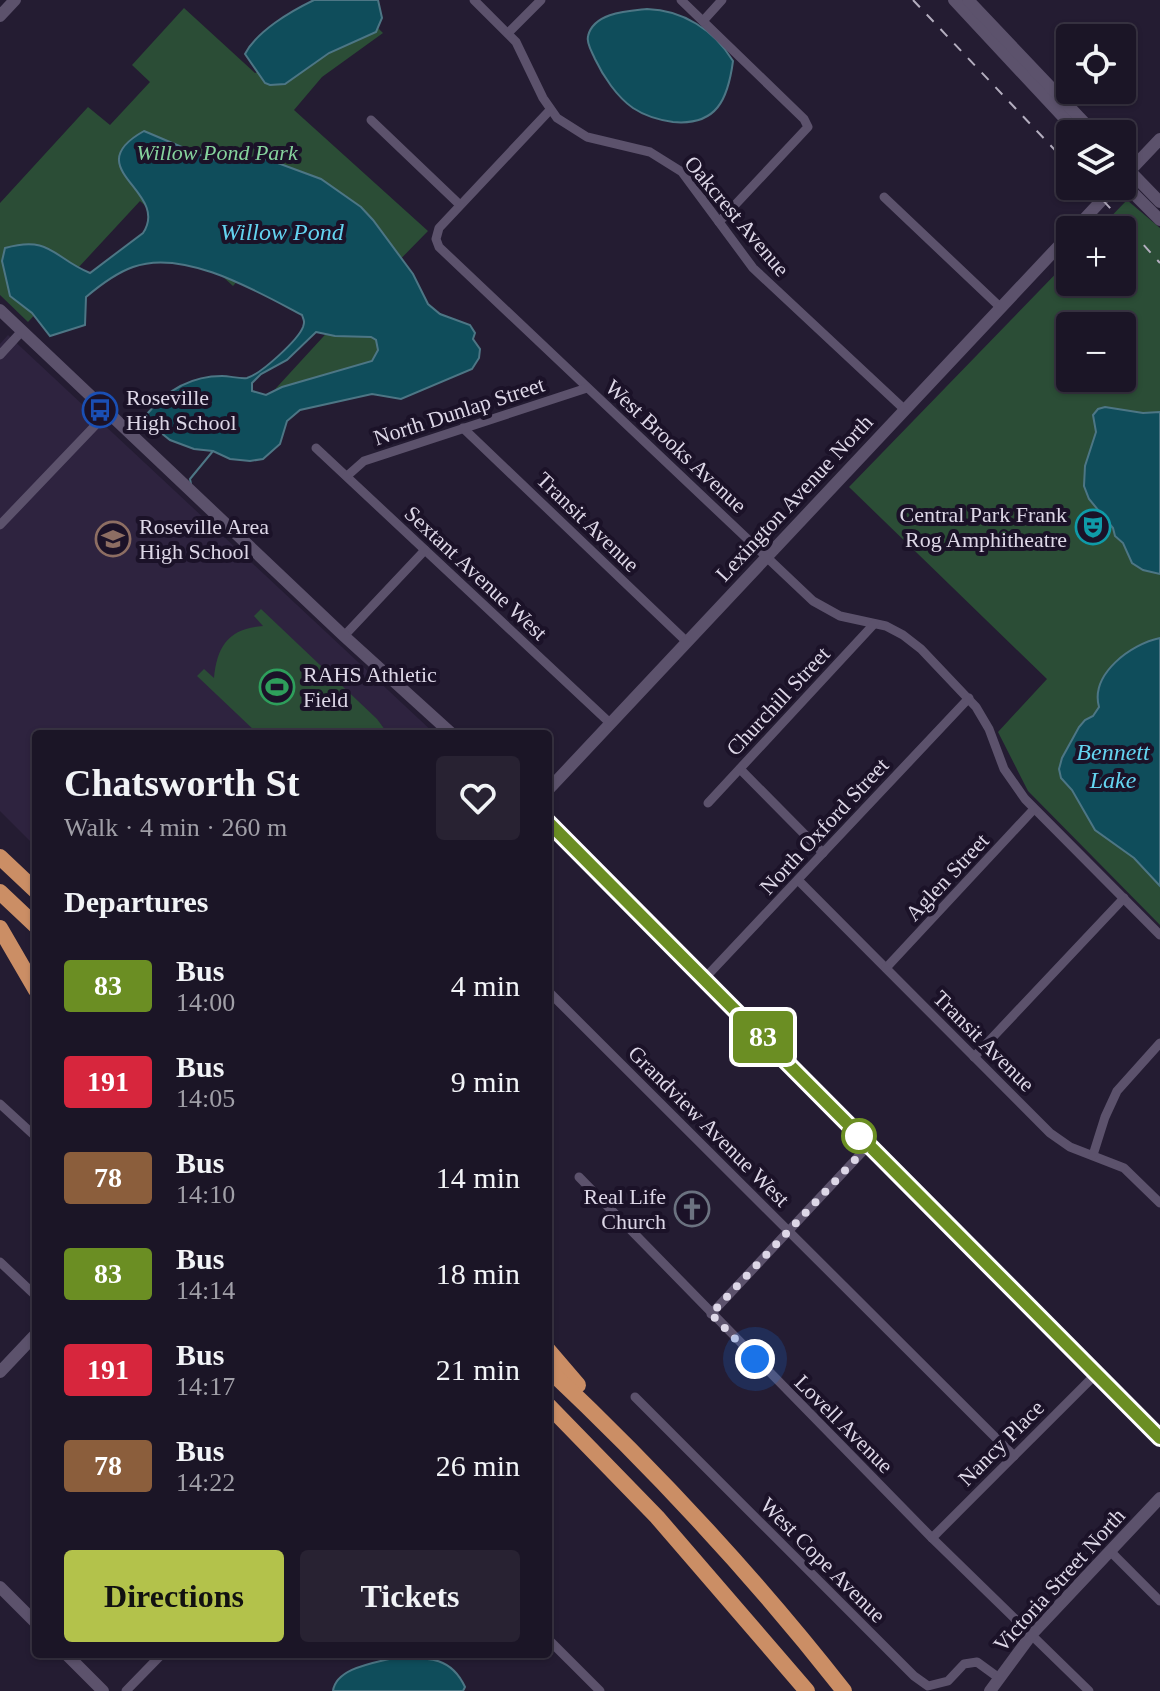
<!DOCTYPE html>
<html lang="en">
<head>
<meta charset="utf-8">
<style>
  body { margin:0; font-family:"Times New Roman",serif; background:#282232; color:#f1f3f6; height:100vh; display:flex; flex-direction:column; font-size:30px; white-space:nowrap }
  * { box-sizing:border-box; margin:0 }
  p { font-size:26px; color:#a09fa7 }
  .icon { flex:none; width:44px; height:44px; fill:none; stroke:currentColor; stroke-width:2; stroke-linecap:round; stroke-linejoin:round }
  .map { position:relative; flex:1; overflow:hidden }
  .side { position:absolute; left:32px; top:730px; width:520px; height:928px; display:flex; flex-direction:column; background:#1b1526; border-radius:8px; box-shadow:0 2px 6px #0004,0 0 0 2px #393443 }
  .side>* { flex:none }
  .badge { padding:0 16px; border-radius:6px; font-size:28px; line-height:52px }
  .fabs { position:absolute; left:1056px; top:24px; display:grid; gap:16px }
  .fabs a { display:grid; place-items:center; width:80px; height:80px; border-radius:8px; background:#1b1526; box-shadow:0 2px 6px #0004,0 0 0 2px #393443; font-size:40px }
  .you { position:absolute; width:40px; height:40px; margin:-20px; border:6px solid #fff; border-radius:50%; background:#1a73e8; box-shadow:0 0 0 12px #1a73e833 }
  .map>.badge { position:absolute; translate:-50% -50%; box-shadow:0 0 0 4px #fff }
  h2 { padding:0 32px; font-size:30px; line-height:72px }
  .round { display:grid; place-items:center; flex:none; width:84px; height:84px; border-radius:8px; background:#282232 }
  .headline { display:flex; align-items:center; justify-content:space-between; height:136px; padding:0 32px }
  h1 { font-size:38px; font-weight:700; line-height:60px }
  .action { display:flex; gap:16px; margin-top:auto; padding:16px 32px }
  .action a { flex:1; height:92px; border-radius:8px; background:#b3c24b; color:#111; font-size:32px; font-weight:700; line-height:92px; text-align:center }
  .action a+a { background:#282232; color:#f1f3f6 }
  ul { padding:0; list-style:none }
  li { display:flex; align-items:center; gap:24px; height:96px; padding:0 32px }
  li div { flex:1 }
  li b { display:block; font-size:30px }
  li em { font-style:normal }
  li .badge { min-width:88px; font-weight:700; text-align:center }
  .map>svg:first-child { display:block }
  .built { fill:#2e233f }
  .green { fill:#2b4d36; fill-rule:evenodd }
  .water { fill:#0f4d5b; stroke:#4d7685; stroke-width:2; fill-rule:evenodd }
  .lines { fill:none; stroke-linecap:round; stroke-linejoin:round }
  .stream { stroke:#4d7685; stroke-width:2 }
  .street { stroke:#5c526c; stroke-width:9 }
  .secondary { stroke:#5c526c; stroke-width:12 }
  .highway { stroke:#cb8e65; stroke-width:16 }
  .rail { stroke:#b4aebf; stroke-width:2; stroke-dasharray:10 10; stroke-linecap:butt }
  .line-casing { stroke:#fff; stroke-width:18 }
  .line { stroke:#6b8e23; stroke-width:12 }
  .walk { stroke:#ddd7e7; stroke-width:8; stroke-dasharray:0 14.4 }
  .stop-dot { fill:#fff; stroke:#6b8e23; stroke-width:4 }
  .labels { text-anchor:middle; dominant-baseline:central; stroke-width:8; stroke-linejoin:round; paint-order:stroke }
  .park-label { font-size:22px; font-style:italic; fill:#86d39d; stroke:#1b1228 }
  .street-label { font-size:22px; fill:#ddd7e7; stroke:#1b1228 }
  .poi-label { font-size:22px; fill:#ddd7e7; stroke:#1b1228; text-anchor:start }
  .water-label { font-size:24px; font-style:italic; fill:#64d4f0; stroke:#1b1228 }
</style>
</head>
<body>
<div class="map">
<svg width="1160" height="1691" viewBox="0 0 1160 1691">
  <rect width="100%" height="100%" fill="#241c32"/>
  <polygon class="built" points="8,335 435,734 36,734 36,847 0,811 0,344"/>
  <g class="green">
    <polygon points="349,0 383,33 322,77 294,110 428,231 380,280 442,342 267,398 334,325 259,257 233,286 140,201 28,322 0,295 0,203 88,107 110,125 150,82 132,65 184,8 255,73 276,67"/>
    <path d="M1127,200L1160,228V925L1028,791L998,732L1047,679L849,487L1070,259V282H1122V230H1098ZM1070,326H1122V378H1070Z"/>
    <path d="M261,609L377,719L388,734H258L197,676L204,669L214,678C217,646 229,628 263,626L254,616Z"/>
  </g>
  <g class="water">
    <path d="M314,0H378L382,18L376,32L329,53L285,84L270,85L265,83L245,54C257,31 291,11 314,0Z"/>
    <path d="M647,9C683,10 714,30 733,61C728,99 717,126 673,122C659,120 645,116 633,108C617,97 603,76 595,59C592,52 586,43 588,36C594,12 629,11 647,9Z"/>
    <path d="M144,131L210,159L240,161L267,159L321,179L361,207L373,220L413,274L428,304L440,314L470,325L475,333L473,339L480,349L479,358L472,369L401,399L372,394L300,410L287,421L280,444L263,459L250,461L230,459L213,451L194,449L170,440L150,424L147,414C166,391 191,376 222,376C230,376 240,379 247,378C261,374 298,340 303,327C305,321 304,321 302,315C258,292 184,248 133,267C116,273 99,286 86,297L85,325L50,336L32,313L10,296L2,261L5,248C51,235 53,258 90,273L143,233C171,191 76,169 144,131ZM316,332L335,336L371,337L376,340L378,350L372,361L282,387L266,395L252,391V383L261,374L287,360Z"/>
    <polygon points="1105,407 1143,413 1160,412 1160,574 1143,570 1132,563 1123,543 1115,536 1113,528 1089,499 1084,486 1085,466 1096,432 1093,415 1098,409"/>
    <path d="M1160,638V886L1134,858L1095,830L1072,790L1061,778L1059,769L1062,758L1079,727L1085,720L1093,716L1099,707C1090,674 1131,644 1160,638Z"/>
    <path d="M393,1658C424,1658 450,1654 465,1687L463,1691H333C336,1668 374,1663 393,1658Z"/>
  </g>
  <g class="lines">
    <polyline class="stream" points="191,484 190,479 213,451"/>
    <g class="street">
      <polyline points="474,0 516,42 543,98 557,118 587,137 650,152 682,172 753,268 904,409"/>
      <polyline points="681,0 804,119 808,127 719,222"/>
      <polyline points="703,21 722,0"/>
      <polyline points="508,33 541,0"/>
      <polyline points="550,110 439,228 436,239 439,247 813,601 840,616 886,626 903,635 921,649 976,707 989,729 1004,769 1025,799 1160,935"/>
      <polyline points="371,120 460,205"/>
      <polyline points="884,197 1000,307"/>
      <polyline points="0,355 22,331"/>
      <polyline points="463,428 687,642"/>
      <polyline points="316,448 611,724"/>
      <polyline points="347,476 364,461 587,388"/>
      <polyline points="0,525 108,412"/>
      <polyline points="344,636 425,550"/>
      <polyline points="740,769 823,853"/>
      <polyline points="708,803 874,624"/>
      <polyline points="798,880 1050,1133 1070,1147 1124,1168 1160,1203"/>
      <polyline points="886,968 1034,809"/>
      <polyline points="705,978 969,698"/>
      <polyline points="548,991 1014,1456"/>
      <polyline points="974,1057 1124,898"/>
      <polyline points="0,1104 36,1137"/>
      <polyline points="1093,1155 1105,1117 1117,1091 1160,1043"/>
      <polyline points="579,1177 932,1538 1089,1691"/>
      <polyline points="0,1262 36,1296"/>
      <polyline points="711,1314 868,1146"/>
      <polyline points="635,1397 914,1676 928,1686 948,1681 964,1664 977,1662 999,1678"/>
      <polyline points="932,1538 1096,1374"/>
      <polyline points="1110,1551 1160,1601"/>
      <polyline points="548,1639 600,1691"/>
      <polyline points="126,1691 162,1654"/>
    </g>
    <g class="secondary">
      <polyline points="954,0 1079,134"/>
      <polyline points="968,0 1095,134"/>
      <polyline points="0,16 15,0"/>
      <polyline points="1122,163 1160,202"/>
      <polyline points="1122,179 1160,139"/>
      <polyline points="1122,182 1160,220"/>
      <polyline points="1074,230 1115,186"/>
      <polyline points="0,310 344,636 452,734"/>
      <polyline points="548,790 1070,234"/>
      <polyline points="548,822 1160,1438"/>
      <polyline points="0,1372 36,1334"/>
      <polyline points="0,1587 36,1623"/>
      <polyline points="66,1654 103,1691"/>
      <polyline points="990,1691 1032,1634 1160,1498"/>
    </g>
    <g class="highway">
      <polyline points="0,857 36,891"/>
      <polyline points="0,892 36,926"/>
      <polyline points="0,928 36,990"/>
      <polyline points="548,1350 578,1385"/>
      <path d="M548,1369C654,1469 754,1576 844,1691"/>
      <polyline points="548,1405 657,1517 807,1691"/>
    </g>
    <g class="rail">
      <polyline points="913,0 1070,166"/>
      <polyline points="1090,186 1160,263"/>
    </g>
  </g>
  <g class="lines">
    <g class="line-casing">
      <polyline id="line" points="548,822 1160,1438"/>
    </g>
    <use href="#line" class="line"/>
    <polyline class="walk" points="755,1359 711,1314 868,1146 859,1136"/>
  </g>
  <defs>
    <g id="bus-ring" transform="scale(1.8)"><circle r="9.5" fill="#1b1228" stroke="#1a4fb4" stroke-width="1.5"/><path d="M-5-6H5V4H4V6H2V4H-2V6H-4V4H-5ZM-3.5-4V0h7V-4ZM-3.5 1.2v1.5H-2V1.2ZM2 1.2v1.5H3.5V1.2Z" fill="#1a4fb4"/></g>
    <g id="theatre-ring" transform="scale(1.8)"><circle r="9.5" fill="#1b1228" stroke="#0f9aa8" stroke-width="1.5"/><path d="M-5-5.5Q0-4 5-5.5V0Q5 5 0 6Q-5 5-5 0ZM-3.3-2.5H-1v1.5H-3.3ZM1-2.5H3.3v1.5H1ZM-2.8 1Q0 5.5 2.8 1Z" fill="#0f9aa8"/></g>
    <g id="school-ring" transform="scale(1.8)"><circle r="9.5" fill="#1b1228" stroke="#8d6e63" stroke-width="1.5"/><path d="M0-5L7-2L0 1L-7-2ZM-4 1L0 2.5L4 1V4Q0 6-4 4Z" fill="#8d6e63"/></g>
    <g id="stadium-ring" transform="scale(1.8)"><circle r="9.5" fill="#1b1228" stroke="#2e9e5b" stroke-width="1.5"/><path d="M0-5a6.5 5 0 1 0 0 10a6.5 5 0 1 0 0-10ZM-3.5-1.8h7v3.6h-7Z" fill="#2e9e5b"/></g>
    <g id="church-ring" transform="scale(1.8)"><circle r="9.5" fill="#1b1228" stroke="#6b7280" stroke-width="1.5"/><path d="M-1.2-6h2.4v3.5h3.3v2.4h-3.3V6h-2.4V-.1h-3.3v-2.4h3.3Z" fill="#6b7280"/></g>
  </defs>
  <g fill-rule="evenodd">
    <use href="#bus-ring" x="100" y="410"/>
    <use href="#theatre-ring" x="1093" y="527"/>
    <use href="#school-ring" x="113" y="539"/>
    <use href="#stadium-ring" x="277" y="687"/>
    <use href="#church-ring" x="692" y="1209"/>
  </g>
  <circle class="stop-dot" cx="859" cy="1136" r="16"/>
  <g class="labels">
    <g class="park-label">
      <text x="217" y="152">Willow Pond Park</text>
    </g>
    <g class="street-label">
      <text transform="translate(737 216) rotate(50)">Oakcrest Avenue</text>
      <text transform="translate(459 411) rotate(-18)">North Dunlap Street</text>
      <text transform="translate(676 446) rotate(43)">West Brooks Avenue</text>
      <text transform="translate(794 498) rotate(-47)">Lexington Avenue North</text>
      <text transform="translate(588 522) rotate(44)">Transit Avenue</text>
      <text transform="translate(476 573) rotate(43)">Sextant Avenue West</text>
      <text transform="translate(778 701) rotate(-47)">Churchill Street</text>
      <text transform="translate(824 826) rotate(-47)">North Oxford Street</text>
      <text transform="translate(947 877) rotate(-47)">Aglen Street</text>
      <text transform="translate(984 1041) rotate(45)">Transit Avenue</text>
      <text transform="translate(709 1126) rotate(45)">Grandview Avenue West</text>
      <text transform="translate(844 1424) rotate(45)">Lovell Avenue</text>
      <text transform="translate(1001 1443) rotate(-45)">Nancy Place</text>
      <text transform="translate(823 1560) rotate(45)">West Cope Avenue</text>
      <text transform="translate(1059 1580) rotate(-48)">Victoria Street North</text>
    </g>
    <g class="poi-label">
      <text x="126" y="397">Roseville<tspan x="126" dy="25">High School</tspan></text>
      <text x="1067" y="514" text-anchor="end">Central Park Frank<tspan x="1067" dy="25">Rog Amphitheatre</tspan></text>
      <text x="139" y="526">Roseville Area<tspan x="139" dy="25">High School</tspan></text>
      <text x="303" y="674">RAHS Athletic<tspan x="303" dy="25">Field</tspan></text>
      <text x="666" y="1196" text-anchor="end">Real Life<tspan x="666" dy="25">Church</tspan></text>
    </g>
    <g class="water-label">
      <text x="282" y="232">Willow Pond</text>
      <text x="1113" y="752">Bennett<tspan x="1113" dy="28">Lake</tspan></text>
    </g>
  </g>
</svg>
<div class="fabs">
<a><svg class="icon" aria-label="locate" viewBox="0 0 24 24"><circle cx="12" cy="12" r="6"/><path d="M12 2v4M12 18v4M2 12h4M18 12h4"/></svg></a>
<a><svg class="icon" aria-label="layers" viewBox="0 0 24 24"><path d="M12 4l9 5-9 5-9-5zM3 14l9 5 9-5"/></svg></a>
<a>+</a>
<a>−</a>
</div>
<div class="you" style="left:755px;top:1359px"></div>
<b class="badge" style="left:763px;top:1037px;background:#6b8e23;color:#fff">83</b>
<section class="side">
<div class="headline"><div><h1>Chatsworth St</h1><p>Walk · 4 min · 260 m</p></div><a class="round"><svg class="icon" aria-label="heart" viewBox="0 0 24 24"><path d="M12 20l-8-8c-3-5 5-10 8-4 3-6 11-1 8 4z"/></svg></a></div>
<h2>Departures</h2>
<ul>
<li><span class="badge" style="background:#6b8e23;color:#fff">83</span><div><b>Bus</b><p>14:00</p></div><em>4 min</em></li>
<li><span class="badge" style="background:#d7263d;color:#fff">191</span><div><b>Bus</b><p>14:05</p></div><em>9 min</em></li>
<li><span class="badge" style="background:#8b5e3c;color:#fff">78</span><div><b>Bus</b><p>14:10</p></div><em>14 min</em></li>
<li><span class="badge" style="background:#6b8e23;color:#fff">83</span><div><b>Bus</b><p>14:14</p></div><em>18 min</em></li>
<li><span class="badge" style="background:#d7263d;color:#fff">191</span><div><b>Bus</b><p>14:17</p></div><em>21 min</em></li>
<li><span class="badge" style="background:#8b5e3c;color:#fff">78</span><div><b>Bus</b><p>14:22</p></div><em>26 min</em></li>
</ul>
<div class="action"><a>Directions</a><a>Tickets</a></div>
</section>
</div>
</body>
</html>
